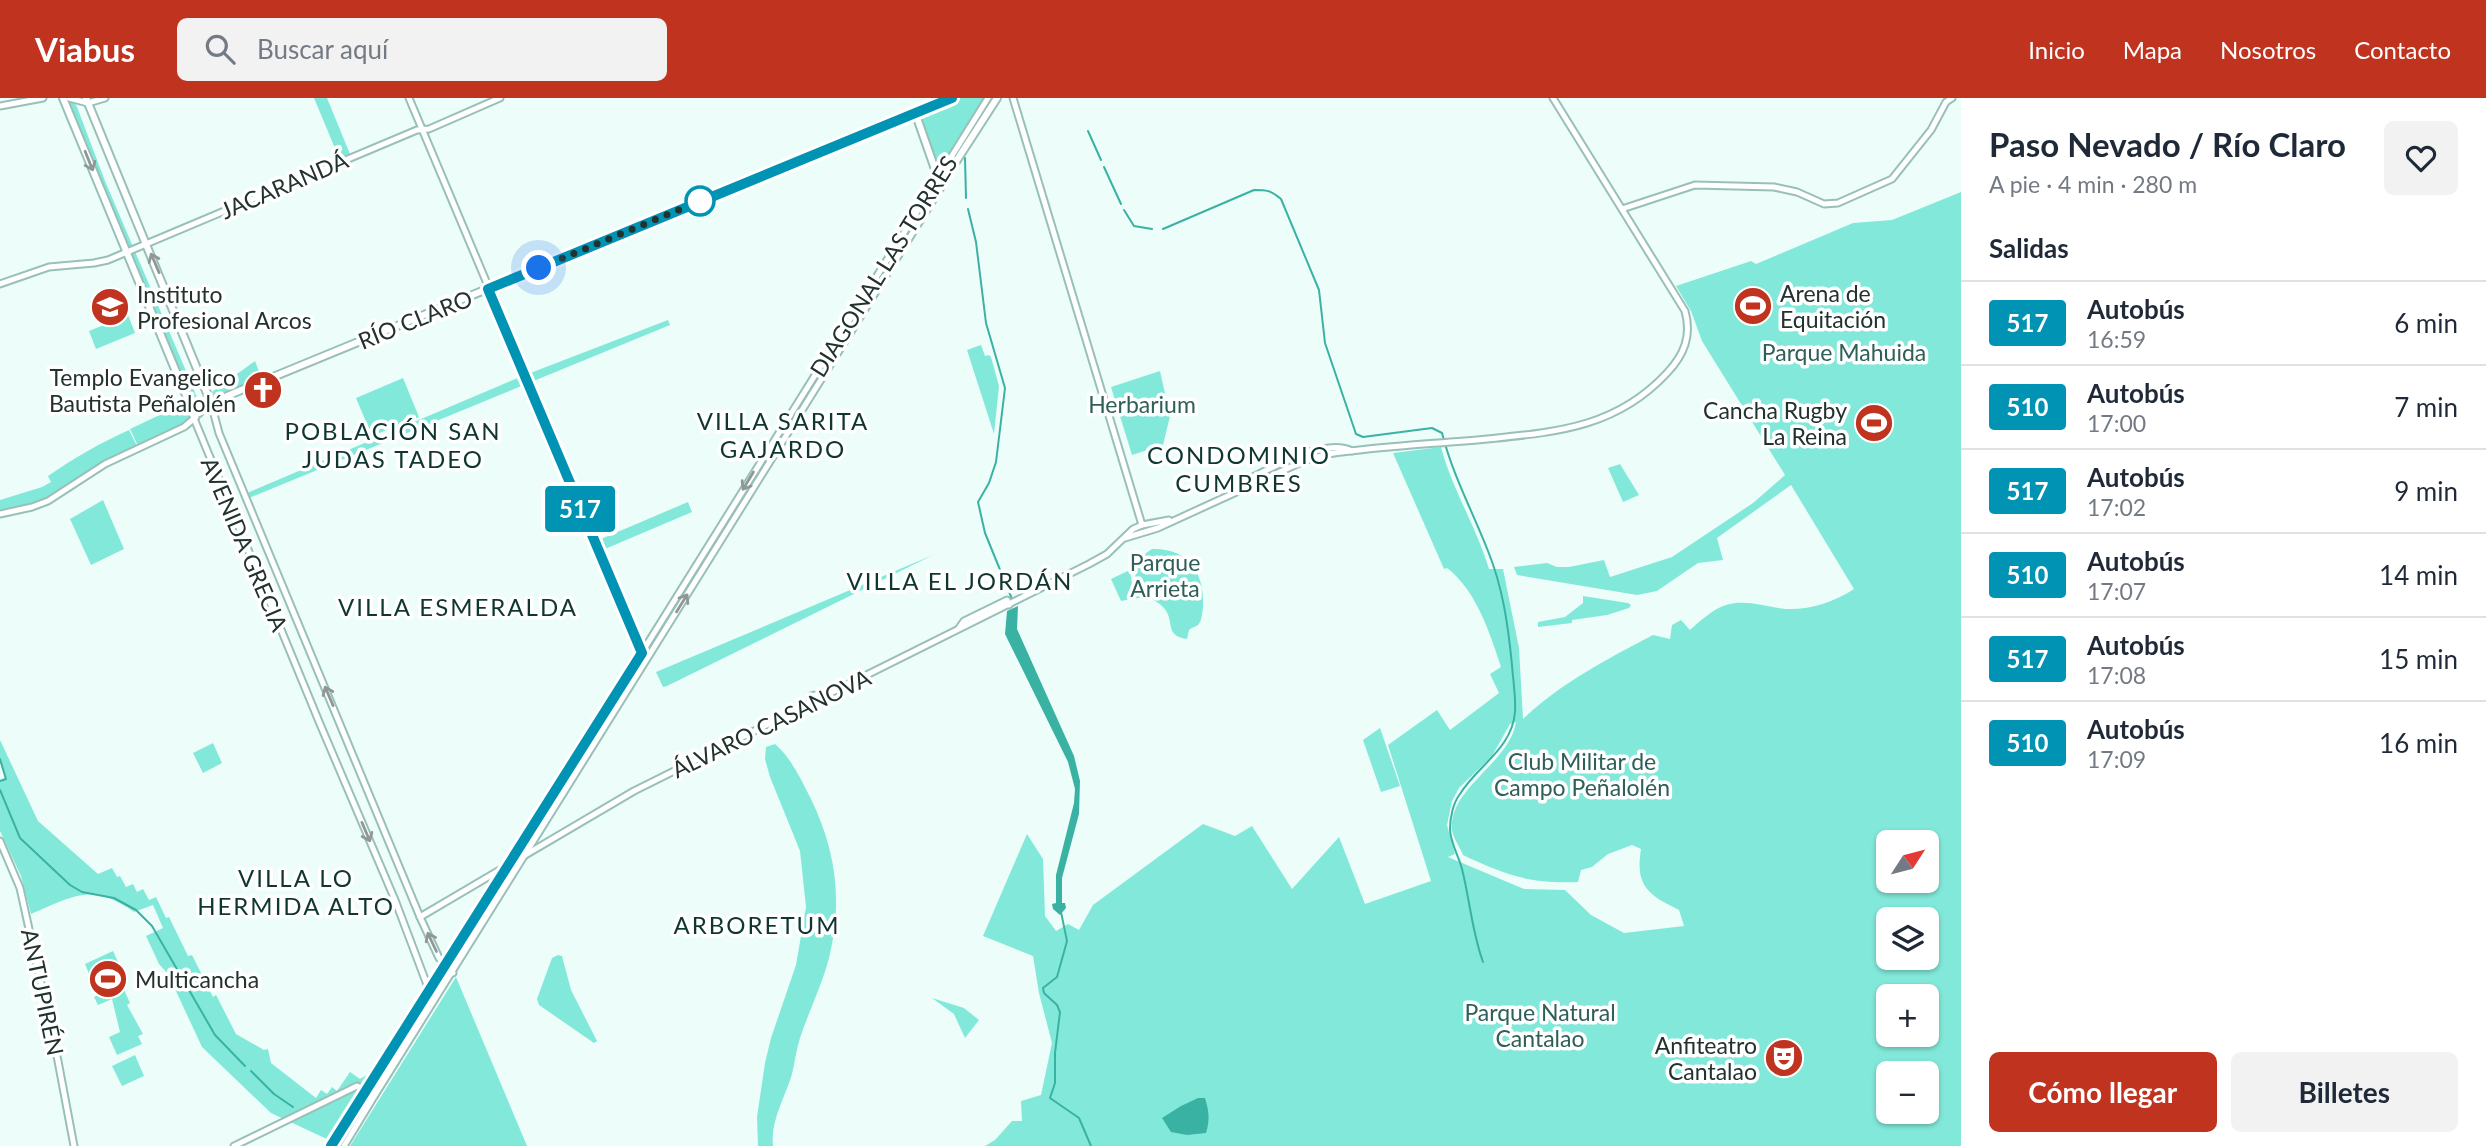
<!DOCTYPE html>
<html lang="es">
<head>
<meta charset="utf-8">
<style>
  body { margin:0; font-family:Lato,sans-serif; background:#f2f2f3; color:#1f2937; height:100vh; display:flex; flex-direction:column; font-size:26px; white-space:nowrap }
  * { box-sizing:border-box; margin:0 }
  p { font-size:23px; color:#747a83 }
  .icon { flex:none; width:38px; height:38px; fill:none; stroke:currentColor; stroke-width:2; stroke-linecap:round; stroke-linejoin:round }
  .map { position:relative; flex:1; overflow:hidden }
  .panel { display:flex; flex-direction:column; background:#fff; width:525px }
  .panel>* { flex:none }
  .badge { padding:0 14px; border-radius:5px; font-size:24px; line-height:46px }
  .needle { width:46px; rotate:54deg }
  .tools { position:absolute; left:1876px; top:732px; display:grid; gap:14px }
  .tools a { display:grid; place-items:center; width:63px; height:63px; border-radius:10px; background:#fff; box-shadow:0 2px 5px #0004; font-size:35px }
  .you { position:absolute; width:35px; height:35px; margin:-18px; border:5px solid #fff; border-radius:50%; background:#1a73e8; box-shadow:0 0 0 10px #1a73e833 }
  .map>.badge { position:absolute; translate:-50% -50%; box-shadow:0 0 0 4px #fff }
  h2 { padding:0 28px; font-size:26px; line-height:63px }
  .round { display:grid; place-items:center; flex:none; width:74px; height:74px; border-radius:10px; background:#f2f2f3 }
  .head { display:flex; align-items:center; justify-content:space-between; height:119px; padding:0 28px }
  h1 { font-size:33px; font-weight:700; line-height:52px }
  .action { display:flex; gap:14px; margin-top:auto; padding:14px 28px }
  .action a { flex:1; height:80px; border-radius:10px; background:#bf331f; color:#fff; font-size:28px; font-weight:700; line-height:80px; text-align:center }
  .action a+a { background:#f2f2f3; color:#1f2937 }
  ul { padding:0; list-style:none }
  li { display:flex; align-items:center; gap:21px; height:84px; padding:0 28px; border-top:2px solid #e0e1e3 }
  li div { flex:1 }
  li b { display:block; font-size:26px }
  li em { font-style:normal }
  li .badge { min-width:77px; font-weight:700; text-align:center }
  header { display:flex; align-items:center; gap:42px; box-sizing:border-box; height:98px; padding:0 35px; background:#bf331f; color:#fff }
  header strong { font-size:33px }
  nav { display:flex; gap:38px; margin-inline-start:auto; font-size:24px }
  .search { width:490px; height:63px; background:#f2f2f3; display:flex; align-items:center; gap:18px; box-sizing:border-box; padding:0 24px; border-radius:10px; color:#747a83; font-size:26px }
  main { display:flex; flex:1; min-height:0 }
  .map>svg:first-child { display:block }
  .green { fill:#82e9da; fill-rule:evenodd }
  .water { fill:#3ab2a3 }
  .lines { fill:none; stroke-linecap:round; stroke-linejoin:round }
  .stream { stroke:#3ab2a3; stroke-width:2 }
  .tertiary-casing { stroke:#98c0b9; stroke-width:9 }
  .secondary-casing { stroke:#98c0b9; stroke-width:9 }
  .primary-casing { stroke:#98c0b9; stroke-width:10 }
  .tertiary { stroke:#fff; stroke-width:5 }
  .secondary { stroke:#fff; stroke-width:5 }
  .primary { stroke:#fff; stroke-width:6 }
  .oneway { stroke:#909897 }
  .line-casing { stroke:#fff; stroke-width:16 }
  .line { stroke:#0093b3; stroke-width:10 }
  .walk { stroke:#22322f; stroke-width:7; stroke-dasharray:0 12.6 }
  .stop-dot { fill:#fff; stroke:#0093b3; stroke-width:3.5 }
  .labels { text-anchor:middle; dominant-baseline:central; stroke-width:7; stroke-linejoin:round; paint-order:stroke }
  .street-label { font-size:23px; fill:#22322f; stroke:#fff }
  .poi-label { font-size:23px; fill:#22322f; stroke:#fff; text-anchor:start }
  .park-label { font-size:23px; fill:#2e5f58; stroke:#fff }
  .neighbourhood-label { font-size:24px; letter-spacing:2px; fill:#0f3732; stroke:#fff }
</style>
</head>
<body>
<header>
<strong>Viabus</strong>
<div class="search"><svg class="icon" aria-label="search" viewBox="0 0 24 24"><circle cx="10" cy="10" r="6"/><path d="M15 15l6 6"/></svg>Buscar aquí</div>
<nav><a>Inicio</a><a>Mapa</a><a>Nosotros</a><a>Contacto</a></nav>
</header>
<main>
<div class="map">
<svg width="1961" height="1048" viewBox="0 0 1961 1048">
  <rect width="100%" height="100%" fill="#edfdfa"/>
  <g class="green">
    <polygon points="66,0 72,0 77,9 105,83 189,280 198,302 194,306"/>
    <polygon points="314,0 327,0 350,56 339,60"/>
    <polygon points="958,0 985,0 938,76 917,16"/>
    <path d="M1961,94V1048H985L995,1042L1012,1023H1022L1021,1003L1041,997L1052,945L1039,895L1033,858L983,838L1027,736L1043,761L1045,818L1056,833L1068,826L1079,832L1093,807L1203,726L1235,738L1252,728L1292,791L1339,739L1365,806L1431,783L1388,647L1437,612L1450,632L1499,595L1490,576L1501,569C1490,535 1476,492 1447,470L1444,471L1393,355L1441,349C1452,391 1476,428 1489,471H1503L1519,550L1523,621C1561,585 1607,561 1653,537L1670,541L1672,527L1681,522L1690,532C1700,523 1713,511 1726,507C1746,501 1766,509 1786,511C1810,512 1834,504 1854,491L1791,387L1717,440L1723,462L1698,465L1657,493L1637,497L1517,477L1514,469L1547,465L1557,469H1569L1604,462L1610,479L1672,459L1753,405L1785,377L1702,243L1691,213L1676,188L1751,163L1756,166L1853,125L1892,122ZM1516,624C1510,665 1448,690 1452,732C1453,740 1460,749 1463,757C1506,777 1529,786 1578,784L1581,772L1592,769L1608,756L1632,747L1641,751C1635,788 1648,797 1679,812L1684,828L1624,835L1591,817L1565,792L1524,791L1448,759L1455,756L1447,727L1452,703L1459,690L1492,658L1510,626ZM1888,744H1927V782H1888ZM1888,821H1927V859H1888ZM1888,898H1927V936H1888ZM1888,975H1927V1013H1888Z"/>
    <polygon points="128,217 135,235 96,251 89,233"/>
    <polygon points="668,222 670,227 249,400 247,395 520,279"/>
    <polygon points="981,247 985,258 989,257 991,259 999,288 994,336 967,252"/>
    <polygon points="255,263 261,279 214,299 212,294"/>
    <polygon points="1160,273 1170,318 1163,347 1132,357 1111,289"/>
    <polygon points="403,280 419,319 372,338 356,300"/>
    <polygon points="183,306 191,322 138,348 130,331"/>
    <path d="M129,332L137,348L104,364L32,409L0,414V402L42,389L51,384L48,378C74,360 100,345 129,332Z"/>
    <polygon points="1620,366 1639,397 1623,404 1608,370"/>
    <polygon points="103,402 124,451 91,467 70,421"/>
    <polygon points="688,404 692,414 605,451 601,441"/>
    <path d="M1152,451C1189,450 1205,475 1203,510C1202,515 1202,523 1198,527C1195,529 1192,529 1189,532L1187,541C1163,538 1176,522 1163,509C1157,503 1147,499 1141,493C1129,479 1138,459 1152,451Z"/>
    <polygon points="933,457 667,588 663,589 656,574"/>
    <polygon points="1130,472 1132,486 1144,499 1121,503 1111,481"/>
    <polygon points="1583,498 1628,505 1631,507 1629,510 1607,517 1572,522 1572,525 1538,529 1538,524 1565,519 1583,505"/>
    <polygon points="1380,630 1400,688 1381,694 1363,642"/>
    <path d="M0,642L38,723L98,776L112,770L117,779L120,778L126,789L133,786L137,794L143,791L149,802L156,799L166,820L169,819L188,858L192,857L213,899L216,897L236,936L264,952L268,951L271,965L316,1000L321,992L327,996L332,989L337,993L350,974L360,981L373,973L329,1042L271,1015L202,949L168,876L159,866L146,838L163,830L153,807L134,814C92,784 74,798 31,816L21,778L0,733V682L5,680L0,664Z"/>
    <polygon points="213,645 222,665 203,675 193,655"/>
    <path d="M775,646C792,661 800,680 810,699C836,752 843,802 829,860C822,887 809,913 800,940C796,952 795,964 792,976C785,1000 770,1023 773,1048H758L757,1019L765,965L771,940L796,867L806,809L800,753L770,679L765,661L766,649Z"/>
    <polygon points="113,853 126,882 121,885 130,905 127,907 143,936 138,938 142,946 117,957 109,939 120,934 112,901 98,907 94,899 98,897 85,866"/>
    <polygon points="558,857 562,858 571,892 597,943 594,945 539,907 537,901 552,860"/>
    <polygon points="456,879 527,1048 350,1048"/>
    <polygon points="932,900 964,910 979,922 965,940 954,916"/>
    <polygon points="135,957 144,978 122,988 112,968"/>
  </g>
  <g class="water">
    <polygon points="1018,508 1017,531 1074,658 1080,683 1079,716 1062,780 1062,805 1065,805 1066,810 1060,817 1053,811 1052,806 1056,805 1056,777 1074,705 1075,691 1068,664 1005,536 1007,513"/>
    <path d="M1198,1000H1205C1209,1013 1210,1022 1206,1035L1187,1037L1171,1034L1162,1020L1181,1008Z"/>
  </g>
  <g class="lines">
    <g class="stream">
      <polyline points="1088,33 1101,62"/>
      <polyline points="965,60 966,100"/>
      <polyline points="1104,69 1121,106"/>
      <polyline points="968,111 976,144 986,225 1005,290 996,364 989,385 978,404 985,435 1012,501"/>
      <polyline points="1124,112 1134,128 1152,131"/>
      <path d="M1163,131L1254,92C1266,92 1271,92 1281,101L1319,192L1325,245L1356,336L1363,339L1432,330L1442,335C1453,378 1472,412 1488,453C1503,490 1508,527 1512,567C1513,582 1516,599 1515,614C1512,651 1478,667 1460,696C1453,705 1450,720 1450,731C1450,744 1459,759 1462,771C1470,803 1472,834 1483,864"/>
      <polyline points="0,661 6,681 0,683"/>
      <polyline points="0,692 20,740 70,787 82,794 114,800 136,812 152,828 215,937 245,968"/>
      <polyline points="1061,814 1067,843 1057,879 1043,890 1044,895 1057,907 1060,914 1055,955 1055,985 1050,1000 1079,1020 1091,1048"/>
      <polyline points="251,973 274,996 293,1009"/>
    </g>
    <g class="tertiary-casing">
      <g id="tertiary">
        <polyline points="69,0 88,5 105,0"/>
        <polyline points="1013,0 1142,427"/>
        <polyline points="0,8 43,0"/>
        <polyline points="1622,111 1695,87 1774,89 1797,94 1824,106 1838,105 1892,81 1931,32 1946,4 1952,0"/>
        <polyline points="0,186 49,169 94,165 108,162 417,32 429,31 500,0"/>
        <path d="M1239,392L1237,387C1264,374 1324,338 1352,353"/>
        <polyline points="0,416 32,409 48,403 105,366 184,329 196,319"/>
        <path d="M1125,440L1158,430L1304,363L1328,356C1381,348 1434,346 1487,341C1556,334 1616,330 1667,275C1684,257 1692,238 1685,213L1553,0"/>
        <polyline points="959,530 964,523 1007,502 1009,507"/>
        <polyline points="811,598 830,594"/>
        <polyline points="0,743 20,790 58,963 74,1048"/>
        <polyline points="420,819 634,693 1089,466 1107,456 1133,431 1142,427 1169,422"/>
        <polyline points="234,1048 357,988 367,992 331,1048"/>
        <polyline points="344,1048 375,997"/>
      </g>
    </g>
    <g class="secondary-casing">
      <g id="secondary">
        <polyline points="409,0 642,554"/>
        <polyline points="948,78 375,997 367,992 386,960 578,657 988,0"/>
        <polyline points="211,305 219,335 420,819 439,860 453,875"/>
        <polyline points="188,306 320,626 395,802 429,892"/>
      </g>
    </g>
    <g class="primary-casing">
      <g id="primary">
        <polyline points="63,0 184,293 194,312 199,315 207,307 234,295 952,0"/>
        <polyline points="86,0 211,305"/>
        <polyline points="915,14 936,74 941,79 946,79 997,0"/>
      </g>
    </g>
    <use href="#tertiary" class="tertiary"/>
    <use href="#secondary" class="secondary"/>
    <use href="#primary" class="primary"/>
  </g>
  <defs><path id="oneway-shaft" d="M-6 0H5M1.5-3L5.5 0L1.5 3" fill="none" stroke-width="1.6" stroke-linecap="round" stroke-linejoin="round" transform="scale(1.75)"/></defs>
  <g class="oneway">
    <use href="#oneway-shaft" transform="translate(89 63) rotate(68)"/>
    <use href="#oneway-shaft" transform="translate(155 165) rotate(-113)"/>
    <use href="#oneway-shaft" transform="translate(748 383) rotate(121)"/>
    <use href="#oneway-shaft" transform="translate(682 505) rotate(-58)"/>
    <use href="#oneway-shaft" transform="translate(329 598) rotate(-113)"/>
    <use href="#oneway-shaft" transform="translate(366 734) rotate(67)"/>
    <use href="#oneway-shaft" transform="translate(432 844) rotate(-115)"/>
  </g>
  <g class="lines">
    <g class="line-casing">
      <polyline id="line" points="331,1048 642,555 488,191 952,0"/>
    </g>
    <use href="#line" class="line"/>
    <polyline class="walk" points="539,170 700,103"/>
  </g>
  <defs>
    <g id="stadium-disc" transform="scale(2.0125)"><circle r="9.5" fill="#bf331f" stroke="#fff"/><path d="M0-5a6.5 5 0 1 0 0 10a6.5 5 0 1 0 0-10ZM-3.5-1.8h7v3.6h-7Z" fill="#fff"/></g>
    <g id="university-disc" transform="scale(2.0125)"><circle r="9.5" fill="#bf331f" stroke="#fff"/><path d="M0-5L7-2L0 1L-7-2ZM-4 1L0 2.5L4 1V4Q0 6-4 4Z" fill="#fff"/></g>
    <g id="church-disc" transform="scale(2.0125)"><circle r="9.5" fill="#bf331f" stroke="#fff"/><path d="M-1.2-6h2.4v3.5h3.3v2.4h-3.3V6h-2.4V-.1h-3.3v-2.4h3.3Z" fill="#fff"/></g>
    <g id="theatre-disc" transform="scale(2.0125)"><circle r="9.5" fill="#bf331f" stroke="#fff"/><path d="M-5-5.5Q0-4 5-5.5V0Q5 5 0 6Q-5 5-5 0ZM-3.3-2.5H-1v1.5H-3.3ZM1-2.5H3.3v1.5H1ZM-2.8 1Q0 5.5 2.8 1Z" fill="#fff"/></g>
  </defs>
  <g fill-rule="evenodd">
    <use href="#stadium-disc" x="1753" y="208"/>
    <use href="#university-disc" x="110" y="209"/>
    <use href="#church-disc" x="263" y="292"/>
    <use href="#stadium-disc" x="1874" y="325"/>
    <use href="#stadium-disc" x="108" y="881"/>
    <use href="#theatre-disc" x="1784" y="960"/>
  </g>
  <circle class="stop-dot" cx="700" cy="103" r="14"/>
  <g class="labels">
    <g class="street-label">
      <text transform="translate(284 87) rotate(-23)">JACARANDÁ</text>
      <text transform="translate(883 168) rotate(-58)">DIAGONAL LAS TORRES</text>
      <text transform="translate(415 221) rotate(-22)">RÍO CLARO</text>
      <text transform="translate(245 446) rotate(67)">AVENIDA GRECIA</text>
      <text transform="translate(771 625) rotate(-26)">ÁLVARO CASANOVA</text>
      <text transform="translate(43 894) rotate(78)">ANTUPIRÉN</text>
    </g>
    <g class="poi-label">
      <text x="1780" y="195">Arena de<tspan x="1780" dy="26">Equitación</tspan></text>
      <text x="137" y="196">Instituto<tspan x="137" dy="26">Profesional Arcos</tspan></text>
      <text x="236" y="279" text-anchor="end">Templo Evangelico<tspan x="236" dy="26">Bautista Peñalolén</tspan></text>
      <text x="1847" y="312" text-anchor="end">Cancha Rugby<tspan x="1847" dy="26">La Reina</tspan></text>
      <text x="135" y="881">Multicancha</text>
      <text x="1757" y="947" text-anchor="end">Anfiteatro<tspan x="1757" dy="26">Cantalao</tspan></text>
    </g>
    <g class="park-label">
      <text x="1844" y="254">Parque Mahuida</text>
      <text x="1142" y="306">Herbarium</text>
      <text x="1165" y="464">Parque<tspan x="1165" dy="26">Arrieta</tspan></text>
      <text x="1582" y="663">Club Militar de<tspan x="1582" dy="26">Campo Peñalolén</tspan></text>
      <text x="1540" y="914">Parque Natural<tspan x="1540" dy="26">Cantalao</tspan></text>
    </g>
    <g class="neighbourhood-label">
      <text x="783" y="322">VILLA SARITA<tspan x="783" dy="28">GAJARDO</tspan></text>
      <text x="393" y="332">POBLACIÓN SAN<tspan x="393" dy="28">JUDAS TADEO</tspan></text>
      <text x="1239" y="356">CONDOMINIO<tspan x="1239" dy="28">CUMBRES</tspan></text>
      <text x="960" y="482">VILLA EL JORDÁN</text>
      <text x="458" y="508">VILLA ESMERALDA</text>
      <text x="296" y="779">VILLA LO<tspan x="296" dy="28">HERMIDA ALTO</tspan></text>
      <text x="757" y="826">ARBORETUM</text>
    </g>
  </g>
</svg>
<div class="tools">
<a><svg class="needle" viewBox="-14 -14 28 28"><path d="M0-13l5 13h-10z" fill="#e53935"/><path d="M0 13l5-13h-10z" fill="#747a83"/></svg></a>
<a><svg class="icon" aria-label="layers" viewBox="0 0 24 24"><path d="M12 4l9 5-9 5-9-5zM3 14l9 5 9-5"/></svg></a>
<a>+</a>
<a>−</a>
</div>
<div class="you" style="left:539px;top:170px"></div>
<b class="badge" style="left:580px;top:411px;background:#0093b3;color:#fff">517</b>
</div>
<section class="panel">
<div class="head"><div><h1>Paso Nevado / Río Claro</h1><p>A pie · 4 min · 280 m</p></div><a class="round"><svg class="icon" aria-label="heart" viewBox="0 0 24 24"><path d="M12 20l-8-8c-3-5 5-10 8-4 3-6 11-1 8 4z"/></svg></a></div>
<h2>Salidas</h2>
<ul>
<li><span class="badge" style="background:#0093b3;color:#fff">517</span><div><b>Autobús</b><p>16:59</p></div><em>6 min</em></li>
<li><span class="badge" style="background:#0093b3;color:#fff">510</span><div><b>Autobús</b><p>17:00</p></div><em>7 min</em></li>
<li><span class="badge" style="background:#0093b3;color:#fff">517</span><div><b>Autobús</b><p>17:02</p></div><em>9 min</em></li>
<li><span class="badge" style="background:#0093b3;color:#fff">510</span><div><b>Autobús</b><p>17:07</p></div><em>14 min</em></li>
<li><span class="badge" style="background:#0093b3;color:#fff">517</span><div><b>Autobús</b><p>17:08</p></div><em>15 min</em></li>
<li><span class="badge" style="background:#0093b3;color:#fff">510</span><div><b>Autobús</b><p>17:09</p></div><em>16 min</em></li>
</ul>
<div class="action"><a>Cómo llegar</a><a>Billetes</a></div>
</section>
</main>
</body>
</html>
